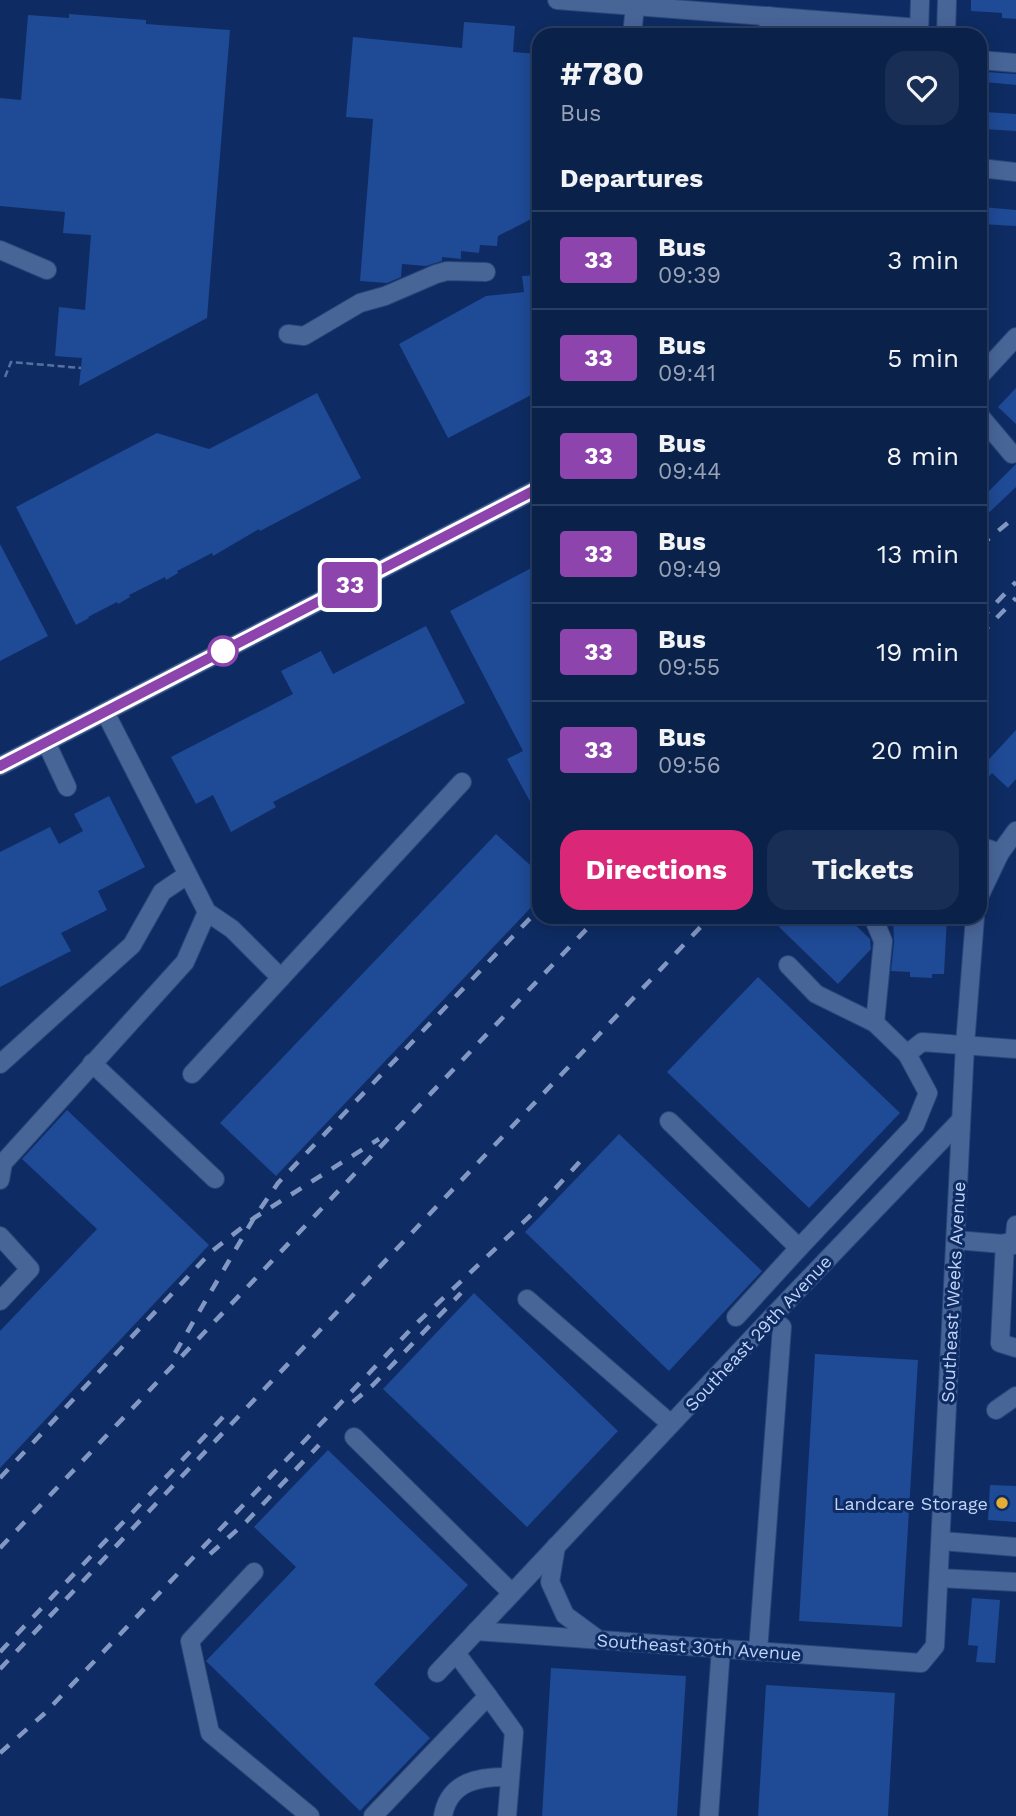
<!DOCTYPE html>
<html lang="en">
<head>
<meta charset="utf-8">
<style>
  body { margin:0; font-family:"Work Sans",sans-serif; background:#182e54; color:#f1f3f6; height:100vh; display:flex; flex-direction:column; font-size:26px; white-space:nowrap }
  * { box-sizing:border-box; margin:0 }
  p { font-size:23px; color:#99a3b5 }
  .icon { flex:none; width:38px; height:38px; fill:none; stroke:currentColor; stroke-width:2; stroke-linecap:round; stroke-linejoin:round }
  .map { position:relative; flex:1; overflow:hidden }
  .details { position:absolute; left:532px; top:28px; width:455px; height:896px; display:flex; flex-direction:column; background:#0a214a; border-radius:21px; box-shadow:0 4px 18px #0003,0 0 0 2px #2a3e62 }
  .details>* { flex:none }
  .badge { padding:0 14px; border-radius:5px; font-size:24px; line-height:46px }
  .map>.badge { position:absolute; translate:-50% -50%; box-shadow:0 0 0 4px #fff }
  h2 { padding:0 28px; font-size:26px; line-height:63px }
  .round { display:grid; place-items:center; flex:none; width:74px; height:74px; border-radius:21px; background:#182e54 }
  .headline { display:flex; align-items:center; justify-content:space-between; height:119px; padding:0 28px }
  h1 { font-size:33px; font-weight:700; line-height:52px }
  .primary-button { display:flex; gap:14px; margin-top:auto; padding:14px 28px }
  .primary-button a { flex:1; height:80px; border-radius:21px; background:#db2777; color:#fff; font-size:28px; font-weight:700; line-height:80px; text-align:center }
  .primary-button a+a { background:#182e54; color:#f1f3f6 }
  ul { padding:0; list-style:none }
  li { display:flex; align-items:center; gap:21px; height:98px; padding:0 28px; border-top:2px solid #2a3e62 }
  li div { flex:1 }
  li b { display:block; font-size:26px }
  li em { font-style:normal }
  li .badge { min-width:77px; font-weight:700; text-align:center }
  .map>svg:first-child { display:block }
  .building { fill:#1f4a96 }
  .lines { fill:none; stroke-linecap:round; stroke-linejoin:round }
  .minor-casing { stroke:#2b477b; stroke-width:20 }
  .path { stroke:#57709f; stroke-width:2.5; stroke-dasharray:7 3.5; stroke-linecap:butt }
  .minor { stroke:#486598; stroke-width:18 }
  .rail { stroke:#8298c2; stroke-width:4.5; stroke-dasharray:12 12; stroke-linecap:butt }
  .line-casing { stroke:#fff; stroke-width:16 }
  .line { stroke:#8e44ad; stroke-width:10 }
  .stop-dot { fill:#fff; stroke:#8e44ad; stroke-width:3.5 }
  .poi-dot { fill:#e6ac36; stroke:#0e2c63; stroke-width:2.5 }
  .labels { text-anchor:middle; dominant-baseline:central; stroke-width:6; stroke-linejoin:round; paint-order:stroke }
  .street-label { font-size:18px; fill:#c1d4f6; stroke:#0e2c63 }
  .poi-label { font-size:18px; fill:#c1d4f6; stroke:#0e2c63; text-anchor:end }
</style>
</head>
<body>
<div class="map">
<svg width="1016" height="1816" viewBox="0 0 1016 1816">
  <rect width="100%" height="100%" fill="#0e2c63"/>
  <g class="building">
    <polygon points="971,0 1016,0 1016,19 1002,18 1002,13 971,11"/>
    <polygon points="69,14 146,20 146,24 230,30 207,318 79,386 82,358 55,356 59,307 85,310 91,235 63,233 65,212 0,206 0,98 21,100 28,15 69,18"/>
    <polygon points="464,22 515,26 513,52 539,54 539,215 498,236 497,246 480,245 479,253 461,251 461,259 442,257 442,261 426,266 402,264 401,277 387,283 360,281 373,119 346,117 353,37 462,48"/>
    <polygon points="986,72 1016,74 1016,85 985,82"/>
    <polygon points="985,112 1016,114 1016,131 984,129"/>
    <polygon points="982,207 1016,210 1016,226 981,224"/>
    <polygon points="539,275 539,391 448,438 399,344 486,296 524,292 522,276"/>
    <polygon points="1016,388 1016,424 998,407"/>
    <polygon points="317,393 361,478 260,531 259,529 213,556 212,553 177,571 178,573 166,580 165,577 129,595 130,597 118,604 117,602 88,617 89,618 76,625 16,507 157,433 209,449"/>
    <polygon points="1016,464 1016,487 980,521 980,490 985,495"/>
    <polygon points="0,544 48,636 0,661"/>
    <polygon points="539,564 539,818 507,759 523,751 450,611"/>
    <polygon points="426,626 465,703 273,802 276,807 231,832 213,795 196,804 171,757 293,694 281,671 321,651 333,674"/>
    <polygon points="1016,730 1016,779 1008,788 992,773 980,786 980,769"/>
    <polygon points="109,796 145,867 98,891 107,910 61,933 71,951 0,987 0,852 50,827 59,844 83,831 74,814"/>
    <polygon points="496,834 539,873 539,899 276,1176 220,1123"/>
    <polygon points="789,917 847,917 870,939 871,949 838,984 779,927"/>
    <polygon points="893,917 947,917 944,974 932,974 932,978 910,977 910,972 891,971 894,942"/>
    <polygon points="758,977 900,1113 809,1208 667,1072"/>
    <polygon points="67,1110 209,1245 0,1468 0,1331 97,1229 22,1159"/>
    <polygon points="619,1134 762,1271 669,1371 525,1232"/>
    <polygon points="474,1293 618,1431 527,1527 383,1389"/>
    <polygon points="815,1354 918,1360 902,1627 799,1621"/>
    <polygon points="328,1450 468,1585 374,1684 430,1738 360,1811 206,1661 296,1567 254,1527"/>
    <polygon points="990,1485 1016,1486 1016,1522 988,1520"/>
    <polygon points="972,1598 1000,1600 995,1663 976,1662 978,1646 968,1645"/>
    <polygon points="551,1668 686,1676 677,1816 542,1816"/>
    <polygon points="766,1685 895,1693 888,1816 758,1816"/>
  </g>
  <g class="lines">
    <g class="minor-casing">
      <g id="minor">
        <polyline points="557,0 919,28"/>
        <polyline points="632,35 635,6"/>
        <polyline points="768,35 769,16"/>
        <polyline points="919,35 920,0"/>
        <polyline points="946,35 947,0"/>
        <polyline points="980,60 1016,63"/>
        <polyline points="980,168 1016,172"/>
        <polyline points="0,250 47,270"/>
        <polyline points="288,334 304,336 360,303 385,296 436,274 447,271 486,272"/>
        <polyline points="980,376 1016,337"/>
        <polyline points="980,416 1012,454"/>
        <polyline points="105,712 207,912 232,929 281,978"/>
        <polyline points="46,742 67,787"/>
        <polyline points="0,766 539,488"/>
        <polyline points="980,846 1000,853"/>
        <polyline points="980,895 1000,853 1016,831"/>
        <polyline points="873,917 883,941 875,1023 907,1054 922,1042 1016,1049"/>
        <polyline points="788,965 816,994 875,1023"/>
        <polyline points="92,1063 215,1179"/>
        <polyline points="0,1064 132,945 162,892 187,875"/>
        <polyline points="192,1074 462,782"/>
        <polyline points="669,1121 799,1248 915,1125 928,1093 907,1054"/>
        <polyline points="0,1180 3,1163 185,962 207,912"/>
        <polyline points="0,1236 30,1269 0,1301"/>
        <polyline points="956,1240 1015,1245"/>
        <polyline points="1005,1243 1000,1343 1016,1348"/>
        <polyline points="1014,1245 1016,1225"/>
        <polyline points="527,1299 671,1424"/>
        <polyline points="736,1317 799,1248"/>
        <polyline points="996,1410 1016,1396"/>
        <polyline points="354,1437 512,1593"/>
        <polyline points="942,1541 1016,1547"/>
        <polyline points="556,1546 550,1582 565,1615 599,1640"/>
        <polyline points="254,1572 190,1641 210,1733 310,1816"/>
        <polyline points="939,1578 1016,1582"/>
        <polyline points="476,1631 921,1663 935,1646 965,1045 975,917"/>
        <polyline points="758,1651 782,1327 771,1318"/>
        <polyline points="437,1673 771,1318 961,1120"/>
        <polyline points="488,1696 514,1732 507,1816"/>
        <polyline points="373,1816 488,1696 456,1653"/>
        <path d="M443,1816C449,1781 480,1776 510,1777"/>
        <polyline points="709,1816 721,1648"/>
      </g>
    </g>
    <polyline class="path" points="5,377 11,362 81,368"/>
    <use href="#minor" class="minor"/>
    <g class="rail">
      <polyline points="980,546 1016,516"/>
      <polyline points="980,620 1016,582"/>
      <polyline points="980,635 1016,598"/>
      <polyline points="175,1353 254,1218 278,1183 539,909"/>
      <polyline points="353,1402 373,1385 461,1293"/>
      <polyline points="0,1478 211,1252 254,1218 379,1139"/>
      <polyline points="0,1548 598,917"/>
      <polyline points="210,1554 246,1522 319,1445"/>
      <polyline points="0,1652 223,1417"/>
      <polyline points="0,1669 710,917"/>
      <polyline points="0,1753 44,1714 415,1325 531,1215 586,1155"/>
    </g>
  </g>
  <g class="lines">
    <g class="line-casing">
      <polyline id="line" points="0,766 539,488"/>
    </g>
    <use href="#line" class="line"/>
  </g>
  <circle class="stop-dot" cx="223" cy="651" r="14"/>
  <circle class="poi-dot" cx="1002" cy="1503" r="7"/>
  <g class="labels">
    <g class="street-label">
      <text transform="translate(953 1292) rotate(-87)">Southeast Weeks Avenue</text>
      <text transform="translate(758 1333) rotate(-47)">Southeast 29th Avenue</text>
      <text transform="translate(699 1647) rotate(4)">Southeast 30th Avenue</text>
    </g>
    <g class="poi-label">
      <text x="988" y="1503">Landcare Storage</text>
    </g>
  </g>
</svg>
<b class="badge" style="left:350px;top:585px;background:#8e44ad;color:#fff">33</b>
<section class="details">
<div class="headline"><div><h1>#780</h1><p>Bus</p></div><a class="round"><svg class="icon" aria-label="heart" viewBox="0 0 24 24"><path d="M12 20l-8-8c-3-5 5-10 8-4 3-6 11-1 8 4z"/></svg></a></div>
<h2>Departures</h2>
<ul>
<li><span class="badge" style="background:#8e44ad;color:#fff">33</span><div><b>Bus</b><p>09:39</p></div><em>3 min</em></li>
<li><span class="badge" style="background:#8e44ad;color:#fff">33</span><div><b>Bus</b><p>09:41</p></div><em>5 min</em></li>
<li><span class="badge" style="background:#8e44ad;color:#fff">33</span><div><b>Bus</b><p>09:44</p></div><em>8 min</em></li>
<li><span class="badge" style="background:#8e44ad;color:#fff">33</span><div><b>Bus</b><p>09:49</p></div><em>13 min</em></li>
<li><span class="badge" style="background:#8e44ad;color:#fff">33</span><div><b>Bus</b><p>09:55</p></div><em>19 min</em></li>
<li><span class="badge" style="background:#8e44ad;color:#fff">33</span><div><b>Bus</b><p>09:56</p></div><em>20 min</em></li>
</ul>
<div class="primary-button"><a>Directions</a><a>Tickets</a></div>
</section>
</div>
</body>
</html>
